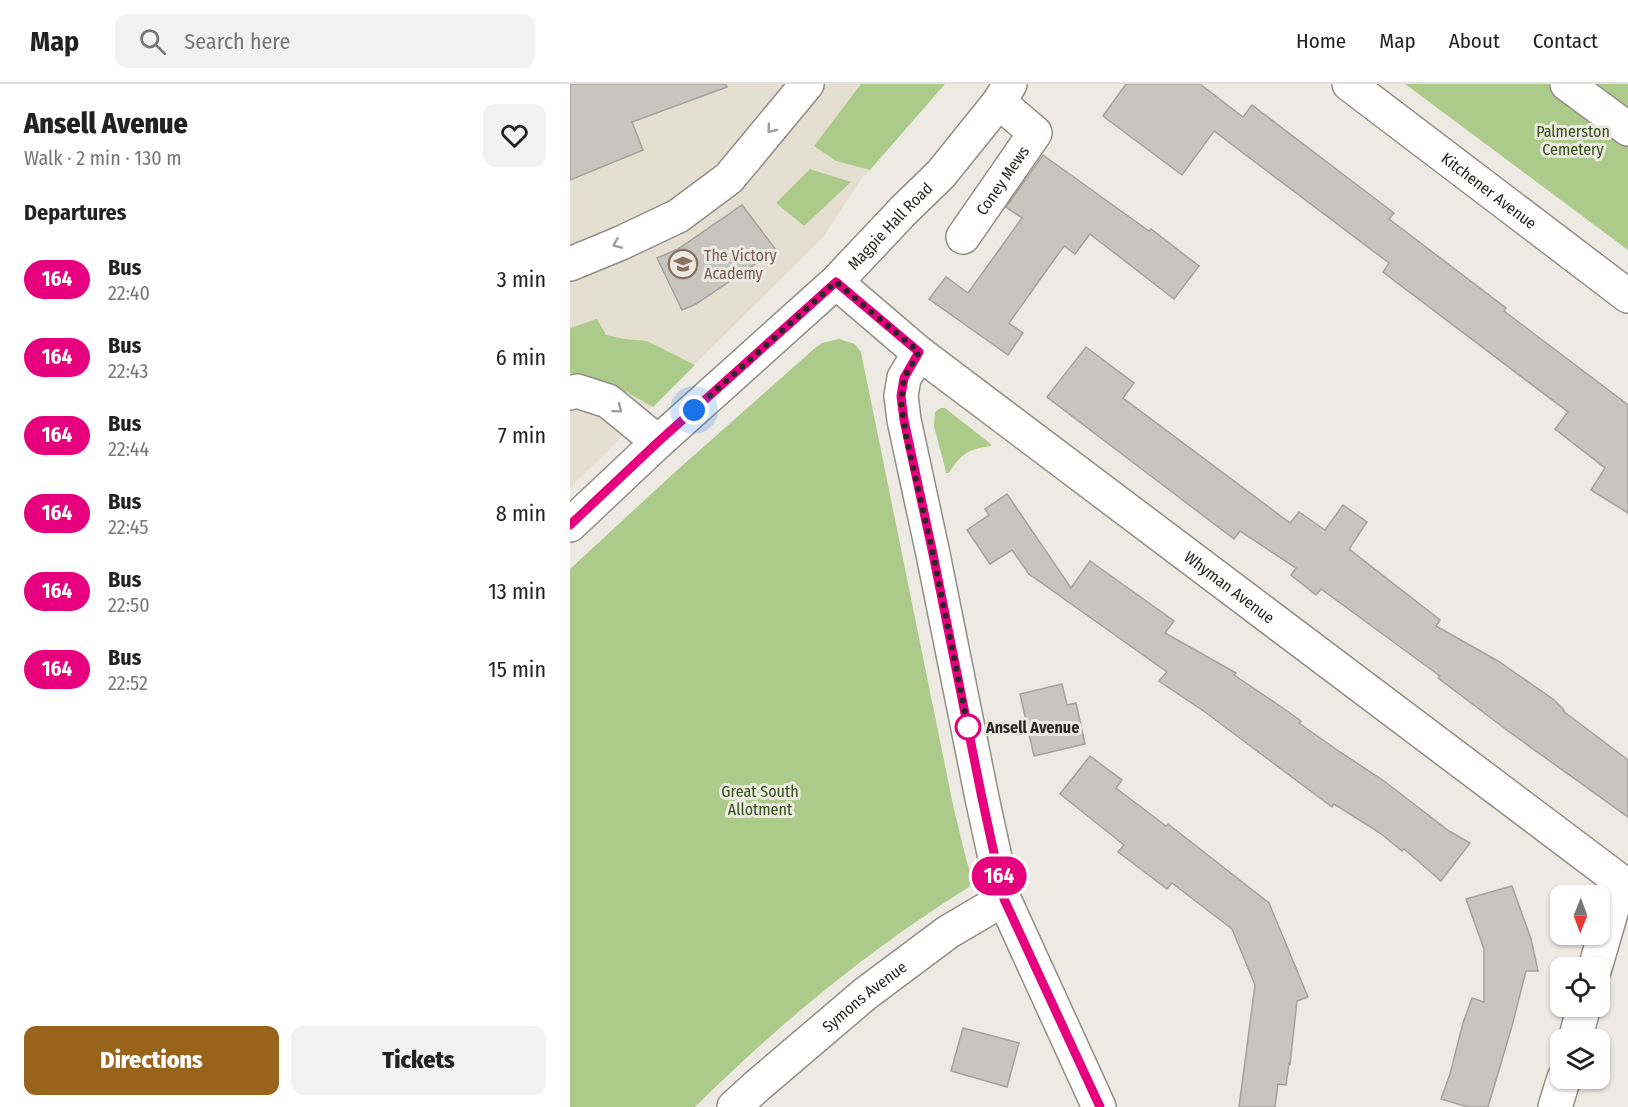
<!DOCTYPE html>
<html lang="en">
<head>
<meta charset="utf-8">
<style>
  body { margin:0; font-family:"Fira Sans Condensed",sans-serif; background:#f2f2f2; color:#222; height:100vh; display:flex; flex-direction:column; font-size:22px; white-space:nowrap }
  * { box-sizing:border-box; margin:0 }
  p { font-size:20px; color:#767676 }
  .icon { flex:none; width:33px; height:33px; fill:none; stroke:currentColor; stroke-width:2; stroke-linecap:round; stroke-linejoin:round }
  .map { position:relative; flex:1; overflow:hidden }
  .drawer { display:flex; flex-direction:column; background:#fff; width:570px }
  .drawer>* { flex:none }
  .badge { padding:0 12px; border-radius:20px; font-size:21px; line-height:39px }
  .needle { width:39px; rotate:181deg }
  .fabs { position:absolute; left:980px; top:801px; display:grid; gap:12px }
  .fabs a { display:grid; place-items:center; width:60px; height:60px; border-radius:12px; background:#fff; box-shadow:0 2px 4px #0004; font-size:30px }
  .you { position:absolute; width:30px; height:30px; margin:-15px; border:4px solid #fff; border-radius:50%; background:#1a73e8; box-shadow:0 0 0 9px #1a73e833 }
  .map>.badge { position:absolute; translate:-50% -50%; box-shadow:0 0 0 3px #fff }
  h2 { padding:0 24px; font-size:22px; line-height:54px }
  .round { display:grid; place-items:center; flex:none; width:63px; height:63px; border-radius:12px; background:#f2f2f2 }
  .head { display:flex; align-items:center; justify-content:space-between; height:102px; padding:0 24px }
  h1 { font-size:28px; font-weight:800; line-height:45px }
  .primary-button { display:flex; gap:12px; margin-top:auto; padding:12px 24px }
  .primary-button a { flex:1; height:69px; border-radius:12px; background:#98631a; color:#fff; font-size:24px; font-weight:800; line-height:69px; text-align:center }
  .primary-button a+a { background:#f2f2f2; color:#222 }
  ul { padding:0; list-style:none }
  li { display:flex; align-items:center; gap:18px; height:78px; padding:0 24px }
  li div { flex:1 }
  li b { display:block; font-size:22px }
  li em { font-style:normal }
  li .badge { min-width:66px; font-weight:700; text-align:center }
  header { display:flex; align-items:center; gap:36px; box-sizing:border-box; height:84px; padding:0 30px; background:#fff; border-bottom:2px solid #e0e0e0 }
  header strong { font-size:28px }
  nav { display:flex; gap:33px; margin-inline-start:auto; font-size:21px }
  .search { width:420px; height:54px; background:#f2f2f2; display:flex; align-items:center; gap:15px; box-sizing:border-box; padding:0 21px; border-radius:12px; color:#767676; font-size:22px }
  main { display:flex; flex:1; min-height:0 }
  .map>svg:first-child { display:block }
  .built { fill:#e5dfd1 }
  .green { fill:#accb8b }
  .building { fill:#c8c5be; stroke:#a5a29c; stroke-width:1.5 }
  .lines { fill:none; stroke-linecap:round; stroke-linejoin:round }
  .minor-casing { stroke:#918e87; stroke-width:36 }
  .minor { stroke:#fff; stroke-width:33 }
  .oneway { stroke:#9f9e9d }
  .line-casing { stroke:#fff; stroke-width:14 }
  .line { stroke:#e6007e; stroke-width:9 }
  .walk { stroke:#292825; stroke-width:6; stroke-dasharray:0 10.8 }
  .stop-dot { fill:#fff; stroke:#e6007e; stroke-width:3 }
  .labels { text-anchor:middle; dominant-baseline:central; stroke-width:6; stroke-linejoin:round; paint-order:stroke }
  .park-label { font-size:16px; fill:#364d16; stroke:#edeae3 }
  .street-label { font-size:16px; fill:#292825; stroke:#edeae3 }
  .education-label { font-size:16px; fill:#785e54; stroke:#edeae3; text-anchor:start }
  .stop-label { font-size:16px; font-weight:bold; fill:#292825; stroke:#edeae3; text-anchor:start }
</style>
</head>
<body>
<header>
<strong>Map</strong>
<div class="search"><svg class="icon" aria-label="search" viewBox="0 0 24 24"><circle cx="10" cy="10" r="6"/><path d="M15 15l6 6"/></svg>Search here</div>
<nav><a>Home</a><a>Map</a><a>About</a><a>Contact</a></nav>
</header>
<main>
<section class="drawer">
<div class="head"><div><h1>Ansell Avenue</h1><p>Walk · 2 min · 130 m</p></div><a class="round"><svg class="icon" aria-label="heart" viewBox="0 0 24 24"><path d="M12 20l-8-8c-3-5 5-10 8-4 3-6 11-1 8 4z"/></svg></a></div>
<h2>Departures</h2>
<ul>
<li><span class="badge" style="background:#e6007e;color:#fff">164</span><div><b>Bus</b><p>22:40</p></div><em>3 min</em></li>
<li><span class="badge" style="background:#e6007e;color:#fff">164</span><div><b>Bus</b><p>22:43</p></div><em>6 min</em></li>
<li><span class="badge" style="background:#e6007e;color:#fff">164</span><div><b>Bus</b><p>22:44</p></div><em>7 min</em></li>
<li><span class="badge" style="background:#e6007e;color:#fff">164</span><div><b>Bus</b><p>22:45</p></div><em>8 min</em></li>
<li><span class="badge" style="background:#e6007e;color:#fff">164</span><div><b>Bus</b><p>22:50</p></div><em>13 min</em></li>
<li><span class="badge" style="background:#e6007e;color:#fff">164</span><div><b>Bus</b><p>22:52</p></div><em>15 min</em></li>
</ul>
<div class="primary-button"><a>Directions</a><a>Tickets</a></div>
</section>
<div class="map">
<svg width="1058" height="1023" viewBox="0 0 1058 1023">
  <rect width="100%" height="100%" fill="#edeae3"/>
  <polygon class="built" points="0,0 375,0 292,94 253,153 0,404"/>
  <g class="green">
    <polygon points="291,0 375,0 300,86 266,77 244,62"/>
    <polygon points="835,0 1058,0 1058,166"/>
    <polygon points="240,85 281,98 234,142 206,119"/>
    <polygon points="27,235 36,251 54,255 77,257 125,281 83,323 46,302 0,289 0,244"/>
    <path d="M269,255L285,260L291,268L383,721L396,775L402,794L399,803C298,866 210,939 125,1023H0V485L105,388L245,264L252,259Z"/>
    <path d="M370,324H375L422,361C418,363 414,363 409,364C393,368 387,376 379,389H376L375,384L364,342L365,328Z"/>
  </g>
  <g class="building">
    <polygon points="0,0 156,0 157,3 62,38 73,66 0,96"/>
    <polygon points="556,0 630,0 673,33 682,21 824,129 819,135 936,224 934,227 1058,321 1058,429 1021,406 1035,384 985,345 998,328 813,188 819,179 644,47 612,91 533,32"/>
    <polygon points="473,71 579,147 581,145 629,182 604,215 520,150 505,170 494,162 439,239 453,249 438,271 359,215 376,193 398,209 452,134 436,123"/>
    <polygon points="172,121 206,166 126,220 112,226 87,174 108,165"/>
    <polygon points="516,263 564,299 553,314 720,439 729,428 755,446 773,421 797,438 779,465 870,536 866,542 928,577 983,615 994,626 993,627 1058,676 1058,733 938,647 868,594 870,592 751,505 746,511 721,491 726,484 670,447 664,455 477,313"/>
    <polygon points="437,410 501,504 520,477 604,537 595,549 666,589 664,591 710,622 731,637 729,639 770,668 814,697 879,747 900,759 871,797 834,765 832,767 810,749 764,720 762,723 635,628 589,597 597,588 459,490 442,466 420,480 397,446 419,431 415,425"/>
    <polygon points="492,600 497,621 506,619 515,660 464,672 450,610"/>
    <polygon points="520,672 552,696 546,704 596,742 598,740 699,819 738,913 727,917 720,980 719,979 716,1001 708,1000 705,1023 669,1023 685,901 662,845 602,799 597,805 548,768 554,761 490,710"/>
    <polygon points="942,802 961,855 968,887 956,887 942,942 918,1023 898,1023 871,1015 880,990 893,939 902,914 914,918 914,865 896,815"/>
    <polygon points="393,944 449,959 437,1003 381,987"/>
  </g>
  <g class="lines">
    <g class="minor-casing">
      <g id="minor">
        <path id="s1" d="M779,0L1058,212"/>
        <polyline points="997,0 1058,45"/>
        <path id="s2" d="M393,153L465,49L429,18"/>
        <polyline points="0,180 51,159 108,132 159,94 237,0"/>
        <path id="s3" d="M266,198L349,269L1058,803"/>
        <polyline points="349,269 334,294 331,312 334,336 363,470 412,714 434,815 529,1023"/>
        <polyline points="0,309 7,307 38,317 88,358"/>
        <path id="s4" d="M0,441L88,358L266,198L333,127L371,90L429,18L440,0"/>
        <polyline points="1025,884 1050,798"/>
        <polyline points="1005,956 1014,922"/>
        <path id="s5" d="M164,1023L187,1002L295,910L378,848L434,815"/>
        <polyline points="985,1023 994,994"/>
      </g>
    </g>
    <use href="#minor" class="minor"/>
  </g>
  <defs><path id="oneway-chevron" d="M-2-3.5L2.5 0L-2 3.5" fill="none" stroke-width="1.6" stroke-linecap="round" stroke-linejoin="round" transform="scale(1.5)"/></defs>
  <g class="oneway">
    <use href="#oneway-chevron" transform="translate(201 45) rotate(129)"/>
    <use href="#oneway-chevron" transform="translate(47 160) rotate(157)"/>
    <use href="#oneway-chevron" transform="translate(48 325) rotate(40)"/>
  </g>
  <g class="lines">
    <g class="line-casing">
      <polyline id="line" points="0,441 88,358 266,198 349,268 334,294 331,312 334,336 363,470 412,714 434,815 530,1023"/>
    </g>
    <use href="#line" class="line"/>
    <polyline class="walk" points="124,326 266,198 349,268 334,294 331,318 336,352 363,470 399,648 398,643"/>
  </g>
  <defs>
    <g id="school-ring" transform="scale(1.5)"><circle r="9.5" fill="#edeae3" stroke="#8d6e63" stroke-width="1.5"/><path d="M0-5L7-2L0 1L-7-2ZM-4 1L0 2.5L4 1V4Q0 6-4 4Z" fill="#8d6e63"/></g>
  </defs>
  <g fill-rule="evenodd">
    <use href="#school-ring" x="113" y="180"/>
  </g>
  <circle class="stop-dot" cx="398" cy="643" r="12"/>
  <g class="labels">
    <g class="park-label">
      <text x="1003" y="47">Palmerston<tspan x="1003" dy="18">Cemetery</tspan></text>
      <text x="190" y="707">Great South<tspan x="190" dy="18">Allotment</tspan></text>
    </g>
    <g class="street-label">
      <text stroke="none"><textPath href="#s2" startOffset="69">Coney Mews</textPath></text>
      <text stroke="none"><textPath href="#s1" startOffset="176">Kitchener Avenue</textPath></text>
      <text stroke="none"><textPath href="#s4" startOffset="438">Magpie Hall Road</textPath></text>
      <text stroke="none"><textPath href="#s3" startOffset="498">Whyman Avenue</textPath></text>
      <text stroke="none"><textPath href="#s5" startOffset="171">Symons Avenue</textPath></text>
    </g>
    <g class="education-label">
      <text x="134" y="171">The Victory<tspan x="134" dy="18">Academy</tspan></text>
    </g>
    <g class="stop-label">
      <text x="416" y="643">Ansell Avenue</text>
    </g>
  </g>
</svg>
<div class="fabs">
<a><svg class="needle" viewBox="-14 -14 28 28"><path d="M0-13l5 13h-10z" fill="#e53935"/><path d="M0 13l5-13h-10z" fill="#767676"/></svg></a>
<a><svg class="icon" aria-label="locate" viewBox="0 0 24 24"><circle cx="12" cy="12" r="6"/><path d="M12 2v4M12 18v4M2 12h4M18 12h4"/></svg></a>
<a><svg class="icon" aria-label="layers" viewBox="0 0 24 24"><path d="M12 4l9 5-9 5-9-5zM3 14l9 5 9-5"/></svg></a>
</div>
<div class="you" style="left:124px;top:326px"></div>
<b class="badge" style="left:429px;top:792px;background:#e6007e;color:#fff">164</b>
</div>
</main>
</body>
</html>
